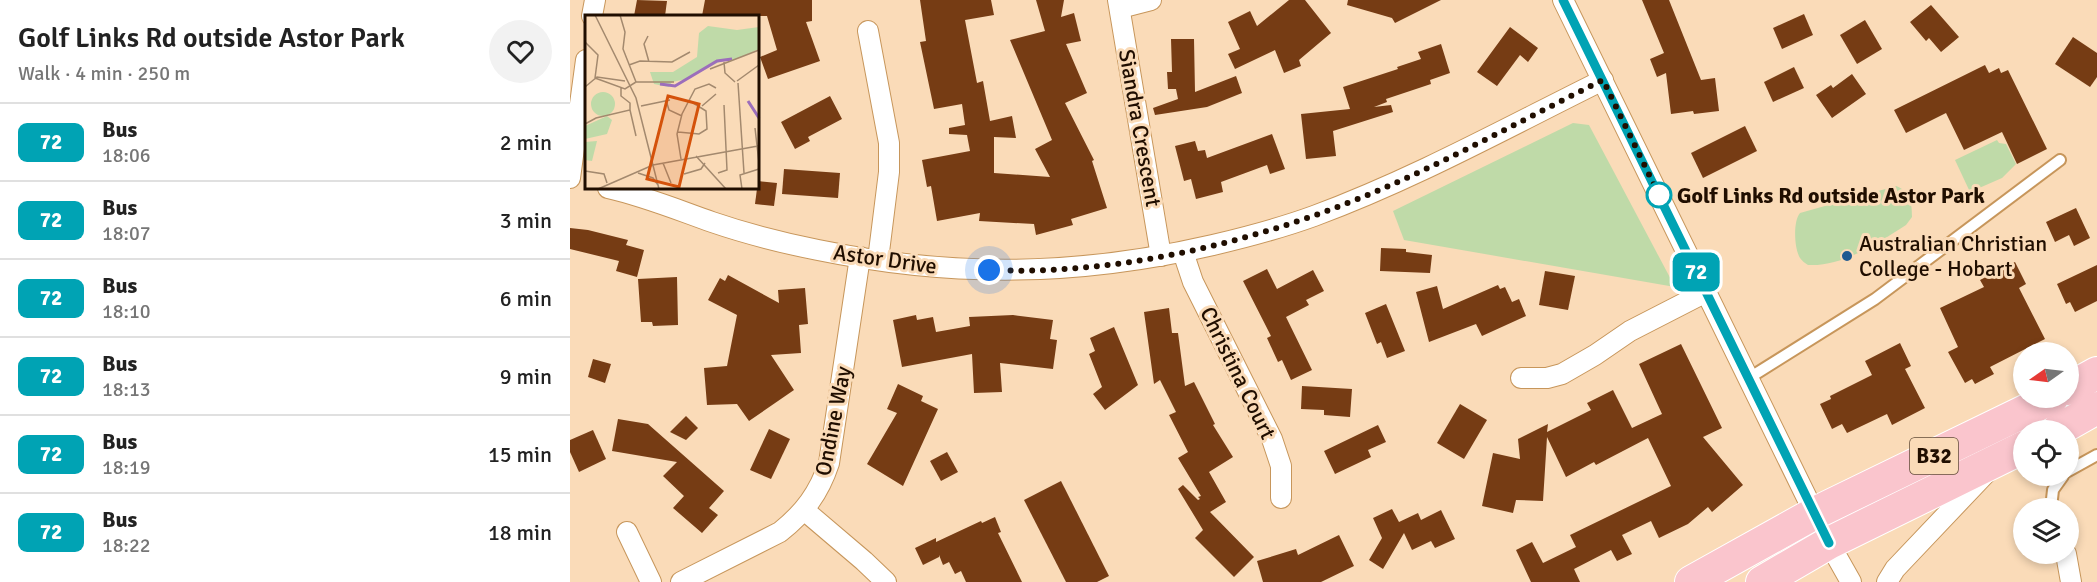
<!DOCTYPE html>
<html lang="en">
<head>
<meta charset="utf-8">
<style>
  body { margin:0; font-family:Signika,sans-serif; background:#f2f2f2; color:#222; height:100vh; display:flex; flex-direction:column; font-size:22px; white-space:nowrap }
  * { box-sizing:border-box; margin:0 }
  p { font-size:20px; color:#767676 }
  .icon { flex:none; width:33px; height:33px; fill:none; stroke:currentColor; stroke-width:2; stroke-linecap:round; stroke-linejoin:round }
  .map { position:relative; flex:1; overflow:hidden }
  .sheet { display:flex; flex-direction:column; background:#fff; width:570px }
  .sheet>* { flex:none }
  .badge { padding:0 12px; border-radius:9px; font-size:21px; line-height:39px }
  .needle { width:39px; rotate:256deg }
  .controls { position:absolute; left:1443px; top:342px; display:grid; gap:12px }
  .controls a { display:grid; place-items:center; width:66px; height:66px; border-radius:50%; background:#fff; box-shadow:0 3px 9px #0003; font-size:30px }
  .you { position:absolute; width:30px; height:30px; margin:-15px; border:4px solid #fff; border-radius:50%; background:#1a73e8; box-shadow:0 0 0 9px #1a73e833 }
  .map>.badge { position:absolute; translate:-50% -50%; box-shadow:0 0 0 3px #fff }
  .round { display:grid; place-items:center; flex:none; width:63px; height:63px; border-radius:32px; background:#f2f2f2 }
  .summary { display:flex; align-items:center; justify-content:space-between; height:102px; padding:0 18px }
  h1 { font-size:28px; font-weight:600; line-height:45px }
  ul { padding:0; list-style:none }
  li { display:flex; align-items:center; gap:18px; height:78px; padding:0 18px; border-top:2px solid #e0e0e0 }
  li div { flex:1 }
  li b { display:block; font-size:22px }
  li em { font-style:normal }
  li .badge { min-width:66px; font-weight:700; text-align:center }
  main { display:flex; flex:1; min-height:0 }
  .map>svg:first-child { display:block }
  .green { fill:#bfdaa8 }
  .building { fill:#763c14 }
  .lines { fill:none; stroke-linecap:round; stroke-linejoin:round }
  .service-casing { stroke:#c7965b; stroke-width:14 }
  .minor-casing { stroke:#c7965b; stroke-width:22 }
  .primary-casing { stroke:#fff; stroke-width:34 }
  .service { stroke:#fff; stroke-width:10 }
  .minor { stroke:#fff; stroke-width:20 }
  .primary { stroke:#fac5cd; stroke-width:32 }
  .line-casing { stroke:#fff; stroke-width:14 }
  .line { stroke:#00a3b4; stroke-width:9 }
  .walk { stroke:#200e00; stroke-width:6; stroke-dasharray:0 10.8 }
  .stop-dot { fill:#fff; stroke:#00a3b4; stroke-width:3 }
  .poi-dot { fill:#205a91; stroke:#fadbb8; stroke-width:2 }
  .labels { text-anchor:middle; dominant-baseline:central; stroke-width:6; stroke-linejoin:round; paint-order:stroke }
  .shield { fill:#fadbb8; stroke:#614c37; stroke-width:1.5 }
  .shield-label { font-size:21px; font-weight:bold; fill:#200e00 }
  .street-label { font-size:22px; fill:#200e00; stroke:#fadbb8 }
  .stop-label { font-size:22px; font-weight:bold; fill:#200e00; stroke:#fadbb8; text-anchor:start }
  .poi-label { font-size:22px; fill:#200e00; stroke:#fadbb8; text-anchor:start }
  .inset-river { fill:none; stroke:#9c6ebb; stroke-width:3 }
  .inset-road { fill:none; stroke:#a3896e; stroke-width:1.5 }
  .view { fill:#d4520b; fill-opacity:0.15; stroke:#d4520b; stroke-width:3 }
  .inset-edge { fill:none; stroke:#200e00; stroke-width:3 }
</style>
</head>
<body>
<main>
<section class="sheet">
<div class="summary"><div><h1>Golf Links Rd outside Astor Park</h1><p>Walk · 4 min · 250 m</p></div><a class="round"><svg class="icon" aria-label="heart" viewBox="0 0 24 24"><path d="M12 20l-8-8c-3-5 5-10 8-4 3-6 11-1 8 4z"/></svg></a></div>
<ul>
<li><span class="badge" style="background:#00a3b4;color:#fff">72</span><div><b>Bus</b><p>18:06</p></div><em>2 min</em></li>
<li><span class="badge" style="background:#00a3b4;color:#fff">72</span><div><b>Bus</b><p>18:07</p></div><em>3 min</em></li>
<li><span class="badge" style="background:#00a3b4;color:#fff">72</span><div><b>Bus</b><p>18:10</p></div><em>6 min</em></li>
<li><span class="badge" style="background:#00a3b4;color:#fff">72</span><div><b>Bus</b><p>18:13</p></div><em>9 min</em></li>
<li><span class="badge" style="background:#00a3b4;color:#fff">72</span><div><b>Bus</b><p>18:19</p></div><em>15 min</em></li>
<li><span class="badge" style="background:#00a3b4;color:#fff">72</span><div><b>Bus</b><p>18:22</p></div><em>18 min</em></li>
</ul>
</section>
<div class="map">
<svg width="1527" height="582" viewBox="0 0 1527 582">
  <rect width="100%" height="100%" fill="#fadbb8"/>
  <g class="green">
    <polygon points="1003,123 1019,125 1105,287 834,240 823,211"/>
    <polygon points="1427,140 1429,143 1436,144 1446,164 1432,178 1400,192 1385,160"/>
    <path d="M1326,186C1340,191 1342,202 1342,217L1336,225C1308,243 1272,267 1238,265C1235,263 1232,261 1230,258C1224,248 1223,221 1230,213Z"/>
  </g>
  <g class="building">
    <polygon points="67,0 97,1 95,16 64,16"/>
    <polygon points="135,0 242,0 242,21 236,22 250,61 198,79 190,57 207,50 197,16 132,16"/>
    <polygon points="350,0 421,0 424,15 395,20 407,83 413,81 420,121 442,116 446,138 424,137 424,173 480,177 465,149 482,140 440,40 475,31 466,0 494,0 491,17 504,13 511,41 496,44 517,93 495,103 524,160 522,161 537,208 501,219 503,225 466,235 464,224 409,221 410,213 367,221 361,186 357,187 352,160 400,151 397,135 379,134 379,128 395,125 392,104 364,109 350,42 356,41"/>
    <polygon points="719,0 735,0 761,33 729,60 731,66 714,73 705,50 665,69 658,54 670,49 658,22 680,11 687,26"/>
    <polygon points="778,0 871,0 825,23 822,18 777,5"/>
    <polygon points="1072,0 1099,0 1131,80 1145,78 1149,111 1124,114 1123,111 1101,114 1096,73 1087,77 1080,59 1094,53"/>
    <polygon points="1361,5 1389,37 1371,52 1359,38 1356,41 1340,22"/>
    <polygon points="1234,14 1243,35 1212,49 1203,28"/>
    <polygon points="1295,20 1312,49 1287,64 1270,35"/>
    <polygon points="940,27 968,48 958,62 950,55 927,86 907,72"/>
    <polygon points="1503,37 1527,53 1527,77 1520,87 1485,64"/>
    <polygon points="601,39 624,39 625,92 666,76 672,93 637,107 585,115 583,108 608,99 606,89 598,89 597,72 602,72"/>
    <polygon points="871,44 880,73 860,80 861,84 816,99 817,102 804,107 821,105 823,112 763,131 766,156 736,159 731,114 780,109 773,87 828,69 827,67 851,59 848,52"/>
    <polygon points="1415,65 1419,73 1429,68 1431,73 1438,70 1477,149 1447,164 1432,132 1394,150 1376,113 1336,133 1324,110"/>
    <polygon points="1224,67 1234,88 1203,102 1194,82"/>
    <polygon points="1282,74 1296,94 1262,118 1246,95 1261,85 1263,88"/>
    <polygon points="260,96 272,119 238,137 240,141 225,149 211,122"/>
    <polygon points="1175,126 1187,151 1133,178 1121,153"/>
    <polygon points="702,134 715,169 700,174 697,165 651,182 653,192 626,199 621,179 614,181 605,146 625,141 628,151 635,150 637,158"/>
    <polygon points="214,169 270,173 268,198 212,194"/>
    <polygon points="188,181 207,183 204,206 185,204"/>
    <polygon points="1506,208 1520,238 1504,246 1499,235 1485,242 1476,222"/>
    <polygon points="0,228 18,230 58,240 56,245 74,250 67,277 46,271 49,261 0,249"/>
    <polygon points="811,248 836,249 836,252 862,255 860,273 810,271"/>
    <polygon points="1445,262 1456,284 1449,288 1475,339 1420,367 1424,374 1405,384 1402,379 1395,383 1378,352 1388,347 1370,308 1414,287 1410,280"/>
    <polygon points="1527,265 1527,301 1505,312 1500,302 1496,304 1487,284"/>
    <polygon points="697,269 707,289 743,270 754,291 736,300 739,305 716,317 742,370 721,380 712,360 708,362 697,338 701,336 673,281"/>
    <polygon points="975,271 1005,276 998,310 969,305"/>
    <polygon points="158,275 209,303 208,290 235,288 238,324 229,325 231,353 201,355 224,390 179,421 167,404 137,405 134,368 157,366 167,315 138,300 150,278 155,281"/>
    <polygon points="107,277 108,325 83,326 82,322 71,322 68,279"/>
    <polygon points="928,285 930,289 935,287 942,302 949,299 956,316 912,336 906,324 859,342 846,292 867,286 873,309"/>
    <polygon points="816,304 835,351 817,358 811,342 807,344 795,313"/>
    <polygon points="599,308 602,333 608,333 615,386 624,382 645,424 643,425 663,457 639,472 656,502 640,512 684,557 664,577 625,538 633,530 608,489 613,485 628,500 630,499 628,497 631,496 608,458 618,452 599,415 606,412 590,380 584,384 574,312"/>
    <polygon points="346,315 347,320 363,317 366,332 400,326 399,317 443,315 483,320 480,339 487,340 483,369 430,363 432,392 404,393 402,354 332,367 323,320"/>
    <polygon points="544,327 568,385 535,410 523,394 532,387 519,354 525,351 520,338"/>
    <polygon points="1330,343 1341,366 1335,369 1355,408 1322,425 1317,414 1277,433 1272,424 1262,429 1250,404 1261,399 1260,396 1302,375 1295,361"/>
    <polygon points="1111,344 1152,428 1133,437 1173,485 1142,512 1138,507 1118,524 1089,538 1081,521 1052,535 1062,554 1047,561 1041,550 1004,569 1010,582 961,582 946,550 962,542 973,563 1006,547 1000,535 1101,486 1078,438 1026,465 1024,462 996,477 977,437 973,501 946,500 943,513 912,506 923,453 950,459 948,439 978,424 977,432 1021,410 1017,403 1043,390 1062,428 1092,414 1069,364"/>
    <polygon points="23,359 41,364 35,383 18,377"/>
    <polygon points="328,384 353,396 351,401 368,409 333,486 297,464 327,413 317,409"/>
    <polygon points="732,386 782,389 780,417 754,415 754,410 731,409"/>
    <polygon points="890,404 917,420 894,459 867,443"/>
    <polygon points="116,416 128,428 116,440 100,432"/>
    <polygon points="48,419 78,424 154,491 139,508 148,515 132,533 103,508 114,496 93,476 107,462 42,451"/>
    <polygon points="808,425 816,442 798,450 801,457 765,474 754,451"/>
    <polygon points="199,429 220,439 201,479 180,470"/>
    <polygon points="23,430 36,459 9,472 0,452 0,440"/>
    <polygon points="377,452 388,472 371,481 360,461"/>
    <polygon points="491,481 539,576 527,582 496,582 454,500"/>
    <polygon points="822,509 829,522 848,513 851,520 871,510 885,539 865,548 861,541 842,550 834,533 813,569 799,560 812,538 803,518"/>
    <polygon points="425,517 431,532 428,533 452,582 396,582 391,571 385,574 379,562 373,565 369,555 369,557 353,565 345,548 366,538 366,542 411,521 412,523"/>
    <polygon points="769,535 784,566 751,582 693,582 687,561 726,549 728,555"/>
  </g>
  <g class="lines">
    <g class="service-casing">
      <g id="service">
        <polyline points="1179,378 1305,299 1490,160"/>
        <polyline points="1498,471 1527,455"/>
        <polyline points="1481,508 1483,490 1493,476"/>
      </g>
    </g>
    <g class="minor-casing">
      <g id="minor">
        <polyline points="548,0 591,256"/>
        <polyline points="993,0 1259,543 1281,582"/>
        <polyline points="550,8 581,0"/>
        <polyline points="22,16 25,0"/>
        <polyline points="298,31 319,143 319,172 308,260"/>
        <polyline points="0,178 16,60"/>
        <path d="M38,188C74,196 108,210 142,222C177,234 213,243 248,250C384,278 509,276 643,245C677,237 711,228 744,216C844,179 938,127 1033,80"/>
        <polyline points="613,252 623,282 702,439 711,466 711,498"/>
        <polyline points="951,378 977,378 992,374 1025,355 1060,331 1136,292"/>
        <polyline points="234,510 294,561 316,582"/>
        <polyline points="57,532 81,582"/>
        <polyline points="1496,554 1501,582"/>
        <path d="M111,582L210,532C234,513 249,493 259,463L290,257"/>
        <polyline points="1317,582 1325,569 1418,471"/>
      </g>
    </g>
    <g class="primary-casing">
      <g id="primary">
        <polyline points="1498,389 1527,373"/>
        <polyline points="1488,430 1527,408"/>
        <polyline points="1121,582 1245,513 1482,398"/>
        <polyline points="1192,582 1259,543 1454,447"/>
      </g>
    </g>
    <use href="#service" class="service"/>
    <use href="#minor" class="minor"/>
    <use href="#primary" class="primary"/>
  </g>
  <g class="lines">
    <g class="line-casing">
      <polyline id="line" points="993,0 1259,543"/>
    </g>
    <use href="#line" class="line"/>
    <path class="walk" d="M419,270C553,276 699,239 821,185C893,153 962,115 1033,80L1089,195"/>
  </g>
  <circle class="stop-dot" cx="1089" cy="195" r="12"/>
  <circle class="poi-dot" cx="1277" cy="256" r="6"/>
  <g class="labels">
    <rect class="shield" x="1340" y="438" width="48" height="36" rx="4.5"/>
    <g class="shield-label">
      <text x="1364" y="456">B32</text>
    </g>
    <g class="street-label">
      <text transform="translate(570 128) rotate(80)">Siandra Crescent</text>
      <text transform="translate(315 259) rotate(8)">Astor Drive</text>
      <text transform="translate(668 373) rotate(64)">Christina Court</text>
      <text transform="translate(263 421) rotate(-79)">Ondine Way</text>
    </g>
    <g class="stop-label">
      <text x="1107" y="195">Golf Links Rd outside Astor Park</text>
    </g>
    <g class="poi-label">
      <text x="1289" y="243">Australian Christian<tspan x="1289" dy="25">College - Hobart</tspan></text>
    </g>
  </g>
  <g transform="translate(15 15)">
    <rect width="174" height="174" fill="#fadbb8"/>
    <path d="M123,11L152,15L174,12V34L149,45L136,46L102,64L87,67L84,72L69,69L65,57H88L112,42L114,18ZM6 89a12 12 0 1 1 24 0a12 12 0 1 1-24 0ZM22,101L27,105L22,119L0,124V111ZM12,126L7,146L0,145V127Z" fill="#bfdaa8"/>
    <path class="inset-river" d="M75,69L90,71L132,46L147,44M163,86L174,103"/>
    <path class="inset-road" d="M10,0L51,83L74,174M35,0L40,17L38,34L51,67M63,21L59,29L64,47M0,27L13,40L10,63M139,47L140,58L150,67M44,50L55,46L87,47L105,37M125,54L174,35M10,63L40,74L51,67M152,66L174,50M51,67H89M153,68L159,158M0,72L12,62L40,66M81,85L84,95L97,101M56,91L85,85M117,91L131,79M45,95L51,121M0,109L11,103L45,95V88L36,81V73M170,113L174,148M93,117L114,119L122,114L121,96L105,86M111,141L141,174M96,144L92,119L97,99L110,74L124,69L131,73M78,148L86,168M0,156L19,159L22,168M53,158L68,163L73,170M133,158L142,155L139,90M99,159L116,154L120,148M13,174L68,150L173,131M157,174L155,160L174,154"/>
    <path class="view" d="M83,81L114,89L94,172L62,164Z"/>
    <rect width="174" height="174" class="inset-edge"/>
  </g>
</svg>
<div class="controls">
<a><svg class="needle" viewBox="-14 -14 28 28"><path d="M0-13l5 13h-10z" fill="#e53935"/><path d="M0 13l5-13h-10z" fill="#767676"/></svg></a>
<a><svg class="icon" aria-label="locate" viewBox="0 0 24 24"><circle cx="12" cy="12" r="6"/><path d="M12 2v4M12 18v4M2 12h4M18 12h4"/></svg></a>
<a><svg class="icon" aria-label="layers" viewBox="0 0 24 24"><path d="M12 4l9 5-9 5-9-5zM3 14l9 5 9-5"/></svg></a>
</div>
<div class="you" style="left:419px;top:270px"></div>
<b class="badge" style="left:1126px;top:272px;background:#00a3b4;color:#fff">72</b>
</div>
</main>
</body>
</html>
